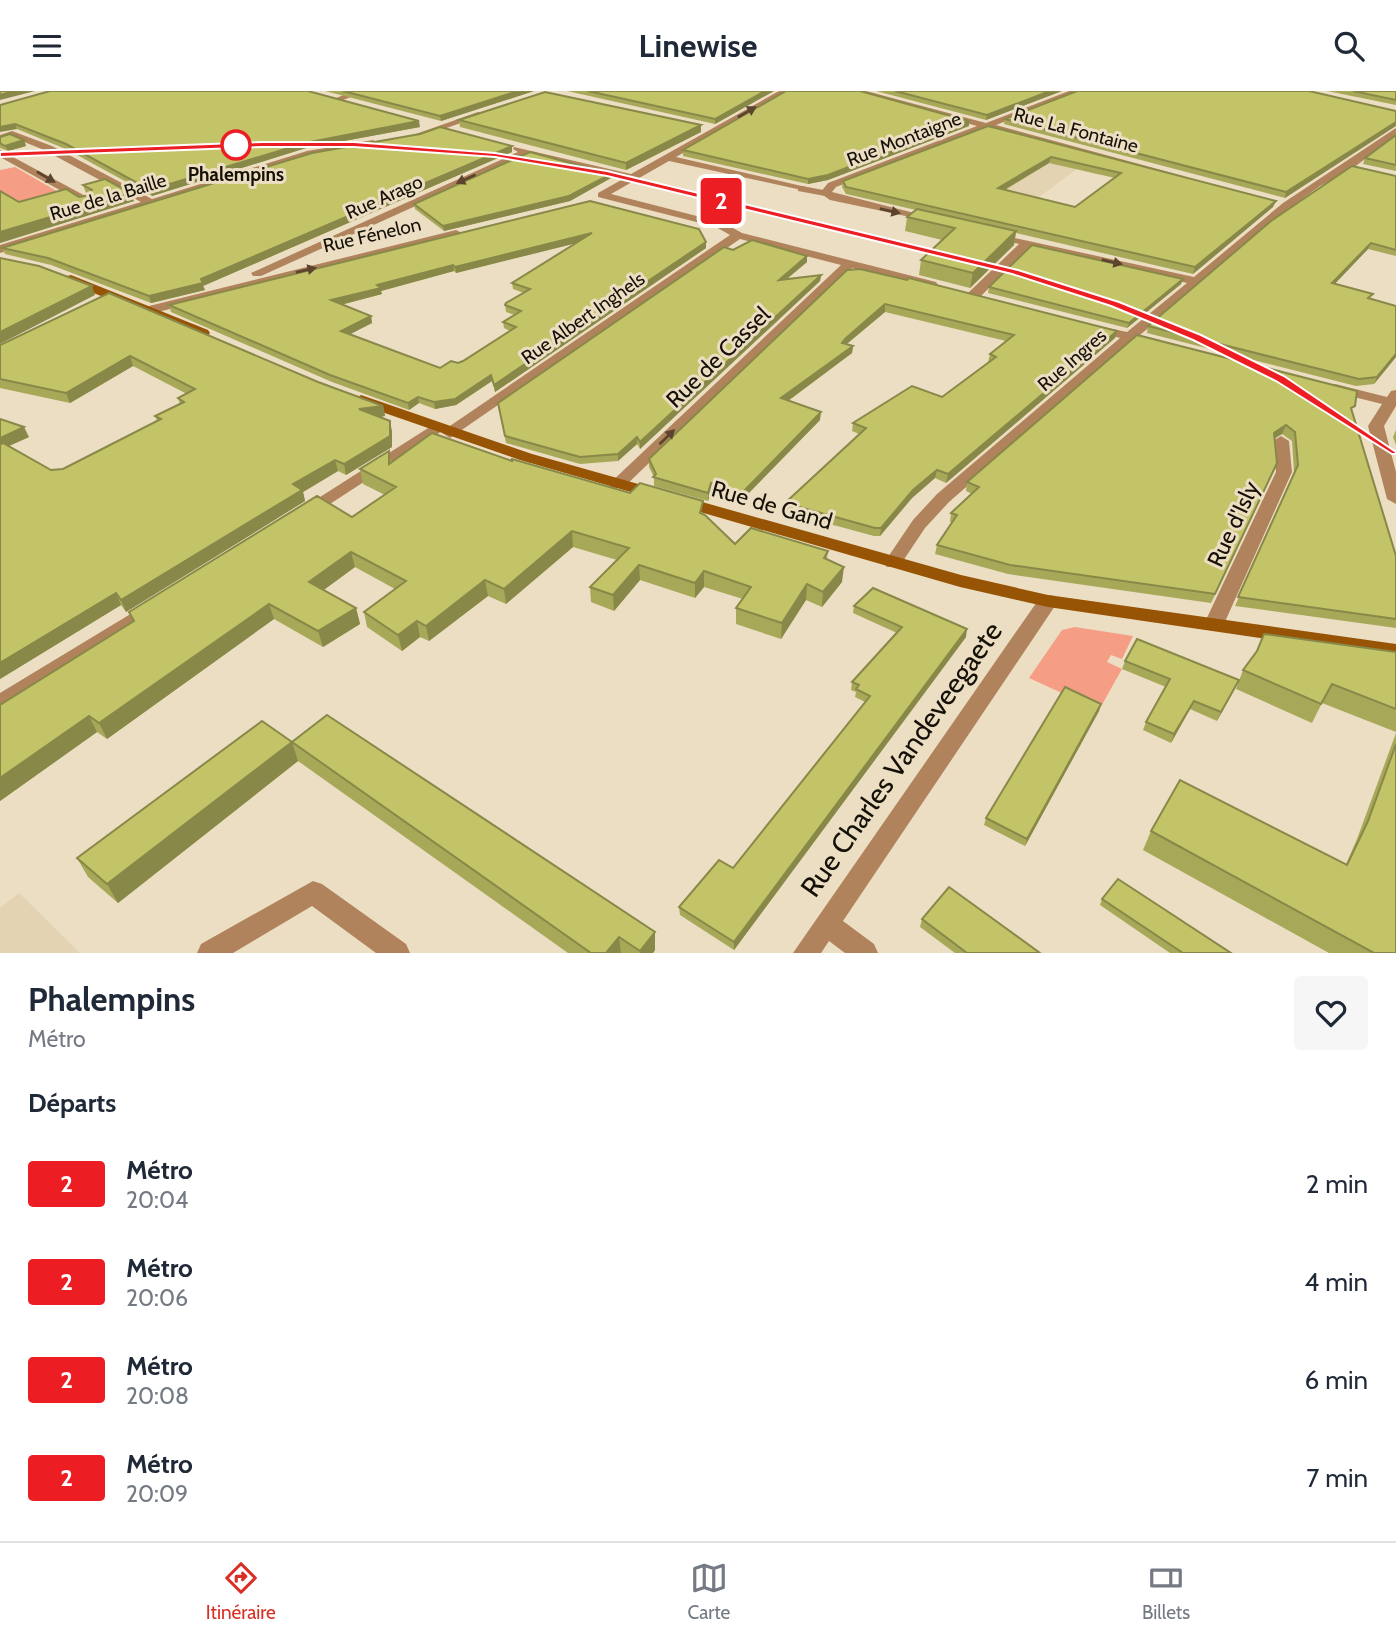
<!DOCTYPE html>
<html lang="fr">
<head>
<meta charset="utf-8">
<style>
  body { margin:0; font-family:Cabin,sans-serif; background:#f6f6f7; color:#1f2937; height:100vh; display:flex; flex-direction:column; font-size:26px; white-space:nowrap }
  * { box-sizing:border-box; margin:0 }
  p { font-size:23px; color:#747a83 }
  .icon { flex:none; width:38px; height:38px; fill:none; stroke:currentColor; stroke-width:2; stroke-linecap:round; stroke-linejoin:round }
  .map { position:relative; height:862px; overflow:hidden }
  .sheet { display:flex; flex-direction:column; background:#fff; flex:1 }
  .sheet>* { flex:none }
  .badge { padding:0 14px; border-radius:5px; font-size:24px; line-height:46px }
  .map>.badge { position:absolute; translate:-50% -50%; box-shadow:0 0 0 4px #fff }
  h2 { padding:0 28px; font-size:26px; line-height:63px }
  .round { display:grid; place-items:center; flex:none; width:74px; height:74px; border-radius:7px; background:#f6f6f7 }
  .summary { display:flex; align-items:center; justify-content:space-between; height:119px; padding:0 28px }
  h1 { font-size:33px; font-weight:800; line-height:52px }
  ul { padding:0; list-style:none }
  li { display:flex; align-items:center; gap:21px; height:98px; padding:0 28px }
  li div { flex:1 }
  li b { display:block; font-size:26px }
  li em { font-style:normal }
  li .badge { min-width:77px; font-weight:700; text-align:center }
  header { display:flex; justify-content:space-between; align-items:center; height:91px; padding:0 28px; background:#fff; font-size:32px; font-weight:800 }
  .dock { display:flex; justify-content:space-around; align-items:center; height:98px; border-top:2px solid #e0e1e3; background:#fff; font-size:19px; color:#747a83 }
  .dock a { display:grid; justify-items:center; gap:4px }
  .dock .active { color:#d93025 }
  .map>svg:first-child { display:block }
  .built { fill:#e4d3b2 }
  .green { fill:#f69e85 }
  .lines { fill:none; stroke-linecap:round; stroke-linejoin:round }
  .pedestrian { fill:#b1835c; fill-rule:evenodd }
  .minor { fill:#b1835c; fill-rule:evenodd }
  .secondary { fill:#975405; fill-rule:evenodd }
  .wall { fill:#a8a859; fill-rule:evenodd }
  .shaded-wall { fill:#888849 }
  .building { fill:#c3c368; stroke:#888849; stroke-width:2; fill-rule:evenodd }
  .oneway { fill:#5c442e }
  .line { fill:#ed1d24; stroke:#fff; stroke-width:2 }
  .stop-dot { fill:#fff; stroke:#ed1d24; stroke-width:3.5 }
  .labels { text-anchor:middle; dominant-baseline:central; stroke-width:6; stroke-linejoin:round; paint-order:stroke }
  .far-street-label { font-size:19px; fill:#161108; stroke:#ecdec3 }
  .far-stop-label { font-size:19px; font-weight:bold; fill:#161108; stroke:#ecdec3 }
  .street-label { font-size:23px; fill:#161108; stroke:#ecdec3 }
  .near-street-label { font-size:28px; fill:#161108; stroke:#ecdec3 }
</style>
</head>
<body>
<header><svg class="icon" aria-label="menu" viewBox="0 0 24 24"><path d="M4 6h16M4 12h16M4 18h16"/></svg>Linewise<svg class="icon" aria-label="search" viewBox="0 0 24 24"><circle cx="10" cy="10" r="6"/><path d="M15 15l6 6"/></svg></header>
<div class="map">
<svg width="1396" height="862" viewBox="0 0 1396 862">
  <rect width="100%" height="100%" fill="#ecdec3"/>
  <g class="built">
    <polygon points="978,47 1108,78 1099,84 1077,78 1031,112 897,79"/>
    <polygon points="19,802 80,862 0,862 0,817"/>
  </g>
  <g class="green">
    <polygon points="15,76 67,106 25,119 0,105 0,79"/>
    <polygon points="1075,536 1133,545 1122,568 1111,564 1107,571 1122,578 1099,619 1029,587 1062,539"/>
  </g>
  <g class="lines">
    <polygon class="pedestrian" points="802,95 829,100 830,102 825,105 798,100 798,96"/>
    <g class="minor">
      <polygon points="354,0 367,0 335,12 331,9"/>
      <polygon points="779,0 789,0 676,66 806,96 806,100 669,70 611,103 724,132 742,142 936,191 938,194 932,198 852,177 623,397 611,397 609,393 841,174 740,148 450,347 442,342 444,339 730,144 716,136 598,106 598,102 623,88 528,64 261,185 253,185 251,182 518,61 513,58 514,56 631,83"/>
      <polygon points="852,0 866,0 986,32 1069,0 1081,0 996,34 1183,85 1178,88 988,38 836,96 832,101 934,127 934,131 830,109 820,102 828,92 977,35"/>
      <polygon points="478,21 486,23 424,45 416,43"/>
      <polygon points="1396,37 1396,45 1353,77 1320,95 1291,116 1140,244 1160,249 1160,255 1133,250 949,411 925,437 899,476 887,476 884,472 913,429 937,403 1120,247 1089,239 1089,233 1127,241 1187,192 1030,156 978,208 968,208 968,202 1019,153 987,145 987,141 1194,186 1283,112"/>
      <polygon points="12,40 52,55 152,108 307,60 373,49 378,52 312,65 0,162 0,154 141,111 44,59 12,46 0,50 0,44"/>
      <polygon points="0,59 91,108 93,110 83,112 0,66"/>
      <polygon points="456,139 460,141 460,145 150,223 143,219 145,216"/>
      <polygon points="1335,293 1387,306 1391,300 1396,299 1396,315 1384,335 1396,381 1396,413 1387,408 1368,335 1382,313 1330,300 1328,297"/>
      <polygon points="436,332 444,337 442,340 310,426 298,426 295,422"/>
      <polygon points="1281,345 1289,350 1292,381 1224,533 1221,538 1207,538 1204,533 1276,381 1273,350"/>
      <polygon points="1048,504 1055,505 1058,510 1055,515 843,830 874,853 878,862 845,862 829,850 821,862 793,862 1041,505"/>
      <polygon points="152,510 159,512 162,517 159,522 0,620 0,602"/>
      <polygon points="313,790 322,793 406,853 410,862 376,862 312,815 233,862 197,862 201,853"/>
    </g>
    <g class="secondary">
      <polygon points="71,184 208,239 210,242 208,245 198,245 67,191 67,185"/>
      <polygon points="361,304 532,363 961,484 1048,504 1396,553 1396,567 1048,516 960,496 520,369 356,312 353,309"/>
    </g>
  </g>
  <g class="wall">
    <polygon points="325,0 534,0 441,30"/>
    <polygon points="567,0 774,0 715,33"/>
    <polygon points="876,0 1062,0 986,29"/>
    <polygon points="1327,0 1396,0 1396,14"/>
    <polygon points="0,14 420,36 306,57 152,105 68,59 17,38"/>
    <polygon points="1396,20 1285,107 1004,33 1005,28"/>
    <polygon points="459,29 701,34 701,41 626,79 460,36"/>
    <polygon points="969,30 969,35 828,89 808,93 683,65 683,59"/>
    <path d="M988,35L1273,116L1193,183L1016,142L1014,154L970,197L919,184L921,169L942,149L905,140L907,126L916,119L846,103L842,96L843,90ZM1049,72L1115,87L1075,116L1005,99Z"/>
    <polygon points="1396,44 1396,80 1363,73 1365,67"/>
    <polygon points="0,46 24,49 26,55 8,60 0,57"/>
    <polygon points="512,55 512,61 203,195 205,199 151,212 51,174 5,163 2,157"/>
    <polygon points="1396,85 1396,165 1368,158 1335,192 1370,208 1396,266 1374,293 1356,295 1147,242 1148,235"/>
    <polygon points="611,87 570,110 444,140 415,118 414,113"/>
    <polygon points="83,94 134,110 0,152 0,100 19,111 89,104 86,102"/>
    <path d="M590,110L706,151V157L495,301L492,290L456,314L435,318L419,312L409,319L332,291L171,221L169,214ZM576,152L512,192L513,198L524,202L505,214L506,221L515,224L503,231L504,237L510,240L463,270L440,277L349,243L372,232L371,225L341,214L382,203L381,200L454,180L456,182Z"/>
    <polygon points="733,159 807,165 807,171 787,188 821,184 820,190 640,358 637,353 618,370 580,373 506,352 498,312"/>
    <polygon points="847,179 1115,247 946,392 935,387 912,407 880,445 874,445 785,421 785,412 859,343 852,340 853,332 942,306 988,271 990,263 1006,250 885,221 847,253 853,255 852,262 788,310 820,329 742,409 711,400 708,410 654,395 654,386 649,376 649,368"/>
    <polygon points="1183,188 1181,193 1127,237 988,202 989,196"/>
    <polygon points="109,202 318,291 383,315 385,325 380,326 390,330 392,341 392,356 346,384 338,380 303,401 305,410 126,521 121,514 0,588 0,328 29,346 9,355 51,379 63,378 157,330 155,325 180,313 178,307 187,303 133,275 70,312 0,297 0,254"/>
    <polygon points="1352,322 1396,465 1396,537 1235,515 1294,381 1292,350 1282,343 1274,348 1277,372 1273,381 1211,512 1008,483 935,463 937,454 952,431 950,431 951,422 972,403 966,400 967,391"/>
    <polygon points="1396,339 1396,354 1393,346"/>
    <polygon points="389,360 391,371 512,370 703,423 735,453 828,460 827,468 842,491 822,516 806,509 781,548 736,533 736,517 743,508 704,496 695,507 640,489 614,520 591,511 590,496 617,469 573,456 506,513 488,505 429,550 420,546 402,560 367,536 364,521 395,498 355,476 323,499 356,517 360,533 323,556 274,528 107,648 97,641 0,710 0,614 133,530 129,521 352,426 385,404 363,393 360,378"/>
    <polygon points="854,515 966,546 734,859 680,824 679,816 733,777 865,611 855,606 856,601 851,599 852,591 897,542 853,522"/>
    <polygon points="1264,543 1396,561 1396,641 1322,612 1312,632 1236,598 1243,579 1256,562"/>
    <polygon points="1125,570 1235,597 1217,630 1190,618 1171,652 1143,639 1146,631 1166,596 1122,578"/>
    <polygon points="1101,613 1099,620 1025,755 984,734 986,727"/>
    <polygon points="1396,642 1396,862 1329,862 1143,759 1151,740 1346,773 1357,748"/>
    <polygon points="292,651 655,841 655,859 653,862 568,862 298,670 118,812 88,786 77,767"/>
    <polygon points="1102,808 1231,862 1170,862 1100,814"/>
    <polygon points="922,828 1040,862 955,862 920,836"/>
  </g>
  <g class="shaded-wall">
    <polygon points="14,0 35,0 0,9 0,4"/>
    <polygon points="518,0 534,0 441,30 440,25"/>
    <polygon points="765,0 774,0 715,33 715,28"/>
    <polygon points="1050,0 1062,0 986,29 987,24"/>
    <polygon points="419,30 420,36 306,57 152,105 150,99 305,52"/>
    <polygon points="969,30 969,35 828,89 808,93 808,88"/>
    <polygon points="1396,31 1396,35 1285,107 1286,101"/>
    <polygon points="15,33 17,38 0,41 0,36"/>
    <polygon points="701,34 701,41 626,79 626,72"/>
    <polygon points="24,49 26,55 8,60 5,55"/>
    <polygon points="512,55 512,61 203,195 205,199 151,212 149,205 201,188"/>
    <polygon points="1051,66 1049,72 997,103 998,97"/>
    <polygon points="611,83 611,87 570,110 444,140 443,135"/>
    <polygon points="131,102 134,110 0,152 0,141"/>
    <polygon points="1276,110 1273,116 1193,183 1195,176"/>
    <polygon points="1016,140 1014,154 970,197 973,182"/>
    <polygon points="592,142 593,148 456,182 455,176"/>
    <polygon points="706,151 706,157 495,301 494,294"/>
    <polygon points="1371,152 1368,158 1330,198 1332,192"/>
    <polygon points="807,165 807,171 778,195 779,189"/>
    <polygon points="453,174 454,180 381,200 382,203 332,216 331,209 377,194"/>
    <polygon points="821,184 820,190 640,358 640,351"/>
    <polygon points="1183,188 1181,193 1127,237 1129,232"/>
    <polygon points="92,195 95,204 0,253 0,241"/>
    <polygon points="885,213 885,221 844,255 842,252 845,248"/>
    <polygon points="371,225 372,232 343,247 341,240"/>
    <polygon points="1117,240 1115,247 946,392 948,383"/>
    <polygon points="853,255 852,262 781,315 781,307"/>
    <polygon points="1396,263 1396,266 1374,293 1377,286"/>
    <polygon points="130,265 133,275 70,312 66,302"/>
    <polygon points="491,284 492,290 456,314 435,318 434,311"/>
    <polygon points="418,306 419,312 409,319 408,312"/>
    <polygon points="383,315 385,325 361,329 359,318"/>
    <polygon points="821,321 820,329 742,409 743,401"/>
    <polygon points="390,330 392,341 392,356 346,384 344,373"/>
    <polygon points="1286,334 1282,343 1270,350 1274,342"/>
    <polygon points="24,336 29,346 0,359 0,347"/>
    <polygon points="637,346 637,353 618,370 618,363"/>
    <polygon points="335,369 338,380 303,401 305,410 126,521 121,509 293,393"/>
    <polygon points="1277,372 1273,381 1211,512 1215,503"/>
    <polygon points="937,379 935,387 912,407 880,445 881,437 913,399"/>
    <polygon points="711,392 711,400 708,410 708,402"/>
    <polygon points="572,440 573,456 506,513 504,498"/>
    <polygon points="351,461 355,476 313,507 309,491"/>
    <polygon points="639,474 640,489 614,520 613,504"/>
    <polygon points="844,476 842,491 822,516 823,501"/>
    <polygon points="704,480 704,496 695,507 695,492"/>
    <polygon points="485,489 488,505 429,550 426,535"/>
    <polygon points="807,493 806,509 781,548 782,532"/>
    <polygon points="116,502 121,514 0,588 0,572"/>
    <polygon points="269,513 274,528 107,648 99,632"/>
    <polygon points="356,517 360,533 323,556 318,540"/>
    <polygon points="417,530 420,546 402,560 398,544"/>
    <polygon points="967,538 966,546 734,859 734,851"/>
    <polygon points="1239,589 1235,597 1217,630 1221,621"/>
    <polygon points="1194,610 1190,618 1171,652 1174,643"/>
    <polygon points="1101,613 1099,620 1025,755 1027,748"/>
    <polygon points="89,625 97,641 0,710 0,687"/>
    <polygon points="292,651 298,670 118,812 107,793"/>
    <polygon points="655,841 655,859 653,862 640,862 640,860"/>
    <polygon points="619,846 621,862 606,862"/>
  </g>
  <g class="building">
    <polygon points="0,0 14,0 0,4"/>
    <polygon points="50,0 308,0 419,30 305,52 150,99 66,53 15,33 0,36 0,14"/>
    <polygon points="343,0 518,0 440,25"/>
    <polygon points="588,0 765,0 715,28"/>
    <polygon points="786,0 860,0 969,30 828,84 808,88 683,59"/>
    <polygon points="895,0 1050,0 987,24"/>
    <polygon points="1077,0 1309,0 1396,20 1396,31 1286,101 1005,28"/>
    <polygon points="1353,0 1396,0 1396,9"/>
    <polygon points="545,1 701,34 626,72 459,29"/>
    <path d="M988,35L1276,110L1195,176L846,96L843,90ZM1051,66L1121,82L1075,116L998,97Z"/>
    <polygon points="440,36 512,55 201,188 203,192 149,205 48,167 2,157 312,62 420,43"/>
    <polygon points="10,43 24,49 5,55 0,52 0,46"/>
    <polygon points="1396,44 1396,74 1365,67"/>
    <polygon points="530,61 611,83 569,105 443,135 414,113"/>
    <polygon points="1352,75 1396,85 1396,159 1371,152 1332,192 1373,203 1368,207 1396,215 1396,263 1377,286 1359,288 1148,235 1271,130"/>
    <polygon points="105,88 131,102 0,141 0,100 19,111 66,98 79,106 90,104 92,99 83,94"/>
    <path d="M590,110L699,138L706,151L494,294L491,284L455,308L434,311L418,306L408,312L330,284L169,214ZM592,142L512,192L530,198L506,212L505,214L521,220L503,231L516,236L463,270L458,272L451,270L440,277L341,240L371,225L331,209L381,197L377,194L453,174L455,176Z"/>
    <polygon points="917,118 1016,140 973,182 921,169 955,137 907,126"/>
    <polygon points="752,149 807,165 779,189 821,184 640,351 637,346 618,363 580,366 505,345 498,312 724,156 733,159"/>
    <polygon points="1032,154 1183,188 1129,232 989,196"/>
    <polygon points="0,167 39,175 92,195 0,241"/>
    <polygon points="860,178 907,189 909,187 1117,240 948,383 937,379 913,399 881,437 875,437 785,412 866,337 853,332 912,295 942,306 996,266 990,263 1014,244 885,213 845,248 842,252 853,255 781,307 821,321 743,401 711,392 708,402 653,386 656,383 649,368 847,179"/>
    <polygon points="109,202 318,291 383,315 359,318 390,330 390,345 344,373 335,369 293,393 302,399 121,509 116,502 0,572 0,354 3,352 51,379 63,378 161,328 155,325 184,311 178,307 195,298 130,265 66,302 0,288 0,254"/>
    <polygon points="1137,244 1357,300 1355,315 1351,317 1396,465 1396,528 1238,506 1298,374 1295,341 1286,334 1274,342 1277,372 1215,503 1010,474 937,454 957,424 951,422 979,396 967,391"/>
    <polygon points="0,328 24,336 0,347"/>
    <polygon points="432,342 512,370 512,368 630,402 640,392 703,410 700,422 705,424 735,453 751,437 828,460 824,467 844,476 823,501 807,493 782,532 736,517 751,496 704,480 695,492 639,474 613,504 590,496 629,457 572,440 504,498 485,489 426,535 417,530 398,544 364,521 406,490 351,461 309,491 356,517 318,540 269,513 99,632 89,625 0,687 0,614 134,530 129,521 317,405 352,426 396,396 360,378 389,360 389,373"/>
    <polygon points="873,497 967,538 734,851 679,816 719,769 733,777 870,605 856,598 859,594 852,591 902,536 854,515"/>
    <polygon points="1264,543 1396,561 1396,618 1332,593 1321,613 1243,579 1257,560"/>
    <polygon points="1137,548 1239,589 1221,621 1194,610 1174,643 1146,631 1170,588 1125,570"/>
    <polygon points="1065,596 1101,613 1027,748 986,727"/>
    <polygon points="327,624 655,841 640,860 619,846 606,862 591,862 292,651"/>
    <polygon points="262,630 292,651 107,793 77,767"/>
    <polygon points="1396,653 1396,862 1374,862 1151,740 1180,689 1347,774 1368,730"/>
    <polygon points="1118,788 1231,862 1183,862 1102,808"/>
    <polygon points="949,796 1040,862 967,862 922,828"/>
  </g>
  <defs><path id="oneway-solid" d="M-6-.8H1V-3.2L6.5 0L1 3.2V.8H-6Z" transform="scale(1.75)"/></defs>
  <g class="oneway">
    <use href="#oneway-solid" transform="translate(747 21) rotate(-30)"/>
    <use href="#oneway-solid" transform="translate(46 86) rotate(30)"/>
    <use href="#oneway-solid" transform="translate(466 88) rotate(156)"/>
    <use href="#oneway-solid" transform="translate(890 120) rotate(13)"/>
    <use href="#oneway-solid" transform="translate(1112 171) rotate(13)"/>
    <use href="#oneway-solid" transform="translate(306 179) rotate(-13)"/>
    <use href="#oneway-solid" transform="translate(667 346) rotate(-44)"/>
  </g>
  <polygon class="line" points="263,51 354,51 495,62 607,80 1018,179 1119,211 1201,244 1284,285 1396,361 1396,363 1392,363 1276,290 1193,249 1111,215 1012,183 607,85 495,66 354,56 263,56 0,66 0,61"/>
  <circle class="stop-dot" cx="236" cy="54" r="14"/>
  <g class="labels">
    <g class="far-street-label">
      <text transform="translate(1076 39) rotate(15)">Rue La Fontaine</text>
      <text transform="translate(904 48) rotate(-21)">Rue Montaigne</text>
      <text transform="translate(108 106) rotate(-17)">Rue de la Baille</text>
      <text transform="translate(384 106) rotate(-24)">Rue Arago</text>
      <text transform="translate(372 144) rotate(-13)">Rue Fénelon</text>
      <text transform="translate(583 227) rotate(-35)">Rue Albert Inghels</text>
      <text transform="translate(1072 269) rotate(-41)">Rue Ingres</text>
    </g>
    <g class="far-stop-label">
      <text x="236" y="83">Phalempins</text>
    </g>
    <g class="street-label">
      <text transform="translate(718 266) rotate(-44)">Rue de Cassel</text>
      <text transform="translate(772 414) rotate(16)">Rue de Gand</text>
      <text transform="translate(1233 433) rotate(-65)">Rue d'Isly</text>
    </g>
    <g class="near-street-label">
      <text transform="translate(901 668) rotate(-55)">Rue Charles Vandeveegaete</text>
    </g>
  </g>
</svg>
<b class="badge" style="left:721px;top:110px;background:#ed1d24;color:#fff">2</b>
</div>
<section class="sheet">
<div class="summary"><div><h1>Phalempins</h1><p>Métro</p></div><a class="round"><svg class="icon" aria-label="heart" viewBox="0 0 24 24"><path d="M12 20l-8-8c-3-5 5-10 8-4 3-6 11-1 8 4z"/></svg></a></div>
<h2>Départs</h2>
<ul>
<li><span class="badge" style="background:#ed1d24;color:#fff">2</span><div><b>Métro</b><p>20:04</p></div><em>2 min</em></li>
<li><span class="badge" style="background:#ed1d24;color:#fff">2</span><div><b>Métro</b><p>20:06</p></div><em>4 min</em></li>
<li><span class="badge" style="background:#ed1d24;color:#fff">2</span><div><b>Métro</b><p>20:08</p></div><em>6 min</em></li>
<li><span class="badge" style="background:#ed1d24;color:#fff">2</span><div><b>Métro</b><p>20:09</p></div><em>7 min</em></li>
</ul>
</section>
<nav class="dock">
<a class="active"><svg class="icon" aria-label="directions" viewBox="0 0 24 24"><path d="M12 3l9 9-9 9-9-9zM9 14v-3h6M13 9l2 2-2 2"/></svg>Itinéraire</a>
<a><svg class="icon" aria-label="map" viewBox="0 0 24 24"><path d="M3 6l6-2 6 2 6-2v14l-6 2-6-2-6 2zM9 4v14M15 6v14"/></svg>Carte</a>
<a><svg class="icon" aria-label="tickets" viewBox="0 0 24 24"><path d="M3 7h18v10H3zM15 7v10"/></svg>Billets</a>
</nav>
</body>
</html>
